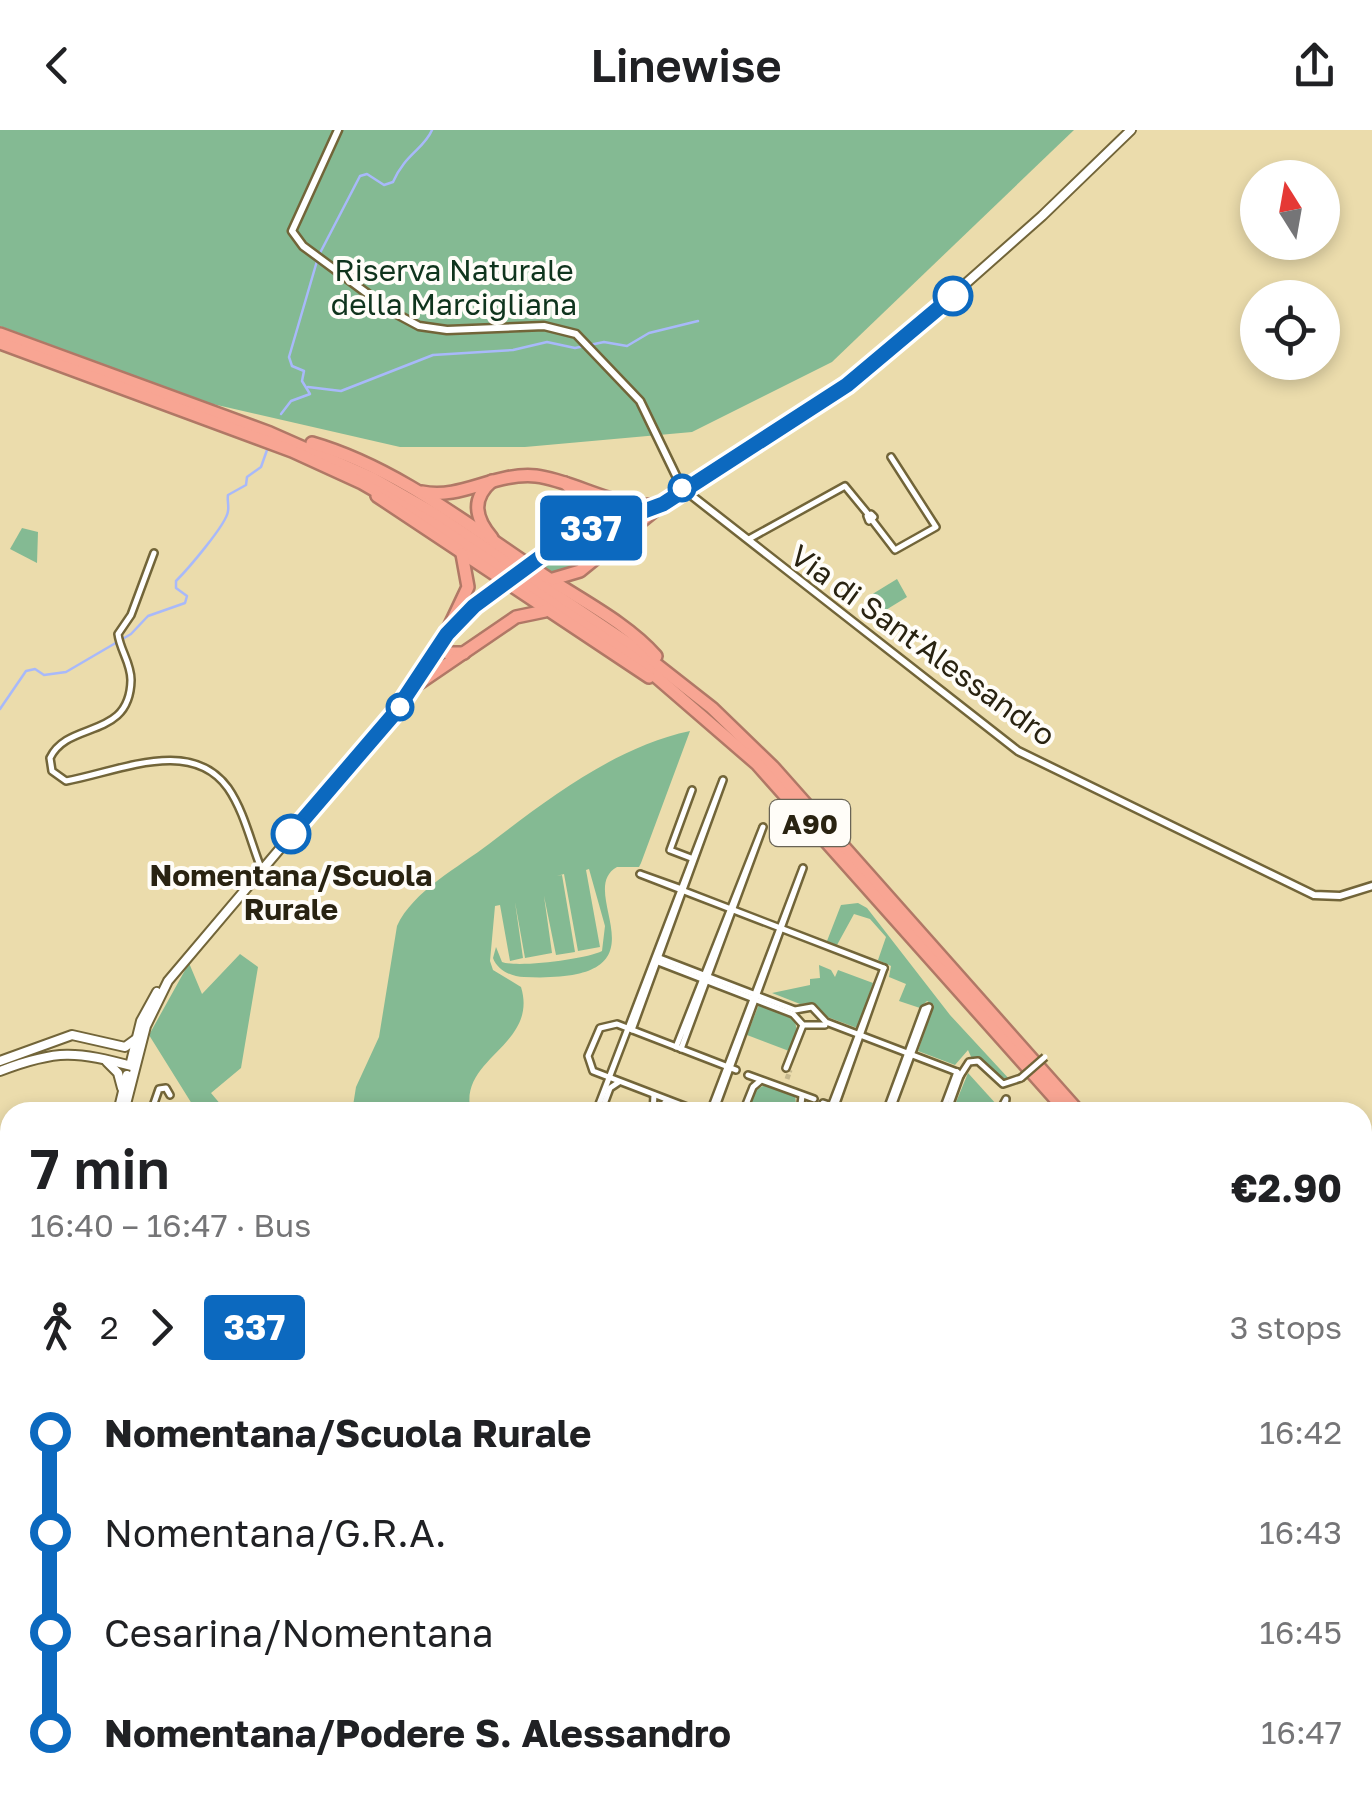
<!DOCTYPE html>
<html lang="en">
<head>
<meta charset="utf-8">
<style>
  body { margin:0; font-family:"Golos Text",sans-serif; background:#f6f6f6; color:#202124; height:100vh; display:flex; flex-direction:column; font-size:38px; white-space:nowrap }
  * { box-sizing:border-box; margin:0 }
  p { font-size:32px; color:#757577 }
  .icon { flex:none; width:55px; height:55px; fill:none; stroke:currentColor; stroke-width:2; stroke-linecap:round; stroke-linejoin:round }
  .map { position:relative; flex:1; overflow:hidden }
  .side { position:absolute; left:0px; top:972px; width:1372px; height:702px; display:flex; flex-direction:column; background:#fff; border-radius:30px 30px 0 0; box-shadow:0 5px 15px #0003 }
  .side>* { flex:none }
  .badge { padding:0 20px; border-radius:8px; font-size:35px; line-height:65px }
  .needle { width:65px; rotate:349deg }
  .tools { position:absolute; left:1240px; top:30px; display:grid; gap:20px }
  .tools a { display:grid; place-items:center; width:100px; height:100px; border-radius:50%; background:#fff; box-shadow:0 5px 15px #0003; font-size:50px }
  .map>.badge { position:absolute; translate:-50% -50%; box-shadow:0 0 0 5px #fff }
  .legs { display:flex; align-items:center; gap:15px; height:110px; padding:0 30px; font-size:32px }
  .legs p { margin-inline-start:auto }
  .summary { display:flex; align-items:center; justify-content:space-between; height:170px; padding:0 30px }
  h1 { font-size:55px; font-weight:600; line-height:75px }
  ul { padding:0 30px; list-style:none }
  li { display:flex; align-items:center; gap:35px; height:100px; font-size:38px }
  li i { display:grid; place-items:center; width:15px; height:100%; margin:0 12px; background:currentColor }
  li i::after { content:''; width:25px; height:25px; margin:-12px; border:8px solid; border-radius:50%; background:#fff }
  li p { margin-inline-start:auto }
  li:first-child i { background:linear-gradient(#0000 50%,currentColor 0) }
  li:last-child i { background:linear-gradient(currentColor 50%,#0000 0) }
  header { display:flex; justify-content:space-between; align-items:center; height:130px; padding:0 30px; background:#fff; font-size:45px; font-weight:600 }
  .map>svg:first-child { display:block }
  .green { fill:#84ba93 }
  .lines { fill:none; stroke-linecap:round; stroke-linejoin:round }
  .stream { stroke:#a8b9fa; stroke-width:2.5 }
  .minor-tunnel { stroke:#c4b78d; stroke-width:5; stroke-dasharray:5 2.5; stroke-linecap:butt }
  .minor-casing { stroke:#726539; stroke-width:10 }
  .tertiary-casing { stroke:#726539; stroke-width:11 }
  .secondary-casing { stroke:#726539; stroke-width:12 }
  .motorway-casing { stroke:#b07866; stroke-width:16 }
  .minor { stroke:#fff; stroke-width:5 }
  .tertiary { stroke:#fff; stroke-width:6 }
  .secondary { stroke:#fff; stroke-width:8 }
  .motorway { stroke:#f8a593; stroke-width:11 }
  .minor-bridge-casing { stroke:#726539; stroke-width:10; stroke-linecap:butt }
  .secondary-bridge-casing { stroke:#726539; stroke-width:12; stroke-linecap:butt }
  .minor-bridge { stroke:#fff; stroke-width:5 }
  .secondary-bridge { stroke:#fff; stroke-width:8 }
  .line-1-casing { stroke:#fff; stroke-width:22 }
  .line-1 { stroke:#0c69bf; stroke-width:15 }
  .stop-1-dot { fill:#fff; stroke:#0c69bf; stroke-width:5 }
  .labels { text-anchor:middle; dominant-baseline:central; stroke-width:8; stroke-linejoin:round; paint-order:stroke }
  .shield { fill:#fffdf8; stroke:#696456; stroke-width:2.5 }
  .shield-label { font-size:28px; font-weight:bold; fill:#292311 }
  .park-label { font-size:30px; fill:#0f341d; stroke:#fffdf8 }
  .street-label { font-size:30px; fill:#292311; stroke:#fffdf8 }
  .stop-label { font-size:30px; font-weight:bold; fill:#292311; stroke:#fffdf8 }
</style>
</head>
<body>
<header><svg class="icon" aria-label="back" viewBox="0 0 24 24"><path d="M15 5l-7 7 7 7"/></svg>Linewise<svg class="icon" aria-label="share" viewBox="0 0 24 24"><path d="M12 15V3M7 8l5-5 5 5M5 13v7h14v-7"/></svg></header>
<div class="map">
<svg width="1372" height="1674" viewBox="0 0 1372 1674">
  <rect width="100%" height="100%" fill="#ebdcac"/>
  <g class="green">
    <polygon points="0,0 1074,0 832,232 692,302 525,317 400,317 204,272 0,196"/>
    <polygon points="22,398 38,402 37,433 10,419"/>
    <polygon points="582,406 595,407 596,423 574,441 550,446 534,434"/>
    <polygon points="897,449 907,467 876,486 866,468"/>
    <path d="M690,601L641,733L639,737H617C572,762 679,854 524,847C512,847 497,840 493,828L496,817L502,832C517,838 587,829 602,821L605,796L589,739L586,740L600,817L578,821L564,744L557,746L562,745L575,822L556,825L544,766L552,823L525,828L515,772L523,828L510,831L500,775L495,776L490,831L493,840L521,857C539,916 457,928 471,982H352L356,957L379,907L397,796C413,761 459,737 489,714C548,669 615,617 690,601Z"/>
    <path d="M858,773L867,778L950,885L1011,951C994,952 989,930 972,929L968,920L955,935L918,921L934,875L927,871L920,878L899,871L906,854L889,847L891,836L878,830L886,807L870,789L854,784L837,815L827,811L841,775Z"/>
    <polygon points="240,824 258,837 241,938 211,963 227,982 197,982 149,905 189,833 202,864"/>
    <polygon points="819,835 831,840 835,847 838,840 873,853 857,898 822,885 814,873 800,874 772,863 810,855 810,849 820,848"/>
    <polygon points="759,874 794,888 797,900 789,921 747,905"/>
    <polygon points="968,943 997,975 995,982 952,982"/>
    <polygon points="765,955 795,965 797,982 746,982 755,960"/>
    <polygon points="0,1076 10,1078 10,1173 0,1168 0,1137 8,1103 0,1100"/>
    <polygon points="1362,1327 1372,1338 1372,1515 1362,1510"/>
    <polygon points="286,1665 381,1665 372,1674 285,1674"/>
    <polygon points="541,1665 623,1665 620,1674 536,1674"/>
  </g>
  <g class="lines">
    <g class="stream">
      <path d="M320,123L360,46L367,44L384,55L393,52C405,24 424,19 432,0"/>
      <polyline points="308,257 341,261 433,225 513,220 547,212 575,218 604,212 627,216 649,203 698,191"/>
      <polyline points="281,284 291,271 310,264 302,251 304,241 292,236 289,227 317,131"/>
      <path d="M0,579L26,541L35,539L44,545L66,542L131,504L148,486L185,473L187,466L176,458V451C186,441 227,394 228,381C229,375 227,370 228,365L246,355L247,347L261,337L267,320"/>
    </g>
    <polyline class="minor-tunnel" points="787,949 790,940"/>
    <g class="minor-casing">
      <g id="minor">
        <polygon points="871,384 874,387 869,391 867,386"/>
        <polyline points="872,390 895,420 936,397 891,327"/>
        <polyline points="749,409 845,356 868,384"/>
        <path d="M154,423L131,485L118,504C120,520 131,533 131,550C130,610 68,590 50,628L52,641L66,651C117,642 191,606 228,658C244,681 251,713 261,738"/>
        <polyline points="691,728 670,720 692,660"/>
        <polyline points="682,759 640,744 884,838"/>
        <polyline points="657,827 795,880 812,877 826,892 957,942"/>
        <polyline points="658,832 793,884 803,895 825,895"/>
        <polyline points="676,917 763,697 681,919"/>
        <polyline points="786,938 803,895"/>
        <polyline points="957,942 960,946 969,932 978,931 1003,954 1021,948"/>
        <polyline points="748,945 814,969"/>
        <polyline points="823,973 849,982"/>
        <polyline points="151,982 159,959 166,958 170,965"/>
        <polyline points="596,982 723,650 632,900"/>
        <polyline points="601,982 610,958 619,952"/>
        <polyline points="653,982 654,965"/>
        <polyline points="657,982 667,970"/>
        <polyline points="700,982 593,941 588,926 600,898 617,894 736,940"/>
        <polyline points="710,982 803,738 714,982"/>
        <polyline points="743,982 753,957 760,951"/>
        <polyline points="800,982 802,966"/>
        <polyline points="829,982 884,838 833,982"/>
        <polyline points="886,982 924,879 929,877 890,982"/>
        <polyline points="942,982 957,942"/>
        <polyline points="947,982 960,946"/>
        <polyline points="999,982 1006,969 1004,982"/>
        <polyline points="0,1038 10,1035"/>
        <polyline points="0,1237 10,1218"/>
        <polyline points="1362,1516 1372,1520"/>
        <polyline points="0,1545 10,1545"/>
        <polyline points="1362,1554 1372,1534"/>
        <polyline points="1362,1572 1372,1577"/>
        <polyline points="1362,1626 1372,1631"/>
        <polyline points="214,1665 216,1674"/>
        <polyline points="946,1665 963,1674"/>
        <polyline points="1142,1665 1157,1674"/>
        <polyline points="1333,1665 1352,1674"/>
        <polyline points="79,1674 79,1665"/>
        <polyline points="155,1674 155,1665"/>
        <polyline points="375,1674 384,1665"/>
        <polyline points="461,1674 472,1670"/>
        <polyline points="672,1674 677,1665"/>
        <polyline points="766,1674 773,1665"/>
        <polyline points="969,1674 974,1665"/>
        <polyline points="993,1674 997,1665"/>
        <polyline points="1061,1674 1065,1665"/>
        <polyline points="1160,1674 1165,1665"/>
        <polyline points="1271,1674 1279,1665"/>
      </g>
    </g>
    <g class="tertiary-casing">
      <g id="tertiary">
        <polyline points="338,0 292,101 303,116 391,181 419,196 447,200 544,196 576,204 640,271 682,358 1018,621 1314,765 1340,766 1372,756"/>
        <polyline points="0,1405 10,1410"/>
        <polyline points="0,1590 10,1590"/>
        <polyline points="471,1665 488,1674"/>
        <polyline points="870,1674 873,1665"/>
      </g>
    </g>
    <g class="secondary-casing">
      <g id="secondary">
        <polyline points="660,375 876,233 1042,86 1131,0"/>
        <polyline points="542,426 576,404 647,382"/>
        <polyline points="451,499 500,456"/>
        <polyline points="0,931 72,905 125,917 136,909"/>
        <polyline points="107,932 118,943 122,958"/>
        <polyline points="131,932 141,891 157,862"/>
        <path d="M0,941C57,919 76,921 135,937"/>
        <polyline points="118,982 127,945"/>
        <polyline points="124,982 146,896 168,851 394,584 443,510"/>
        <polyline points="1362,1031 1372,1024"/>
        <polyline points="1362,1047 1372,1038"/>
        <polyline points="0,1287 10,1277"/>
      </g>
    </g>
    <g class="motorway-casing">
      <g id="motorway">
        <polyline points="0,204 270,303 372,348 435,384 638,520 712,578 773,637 1079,982"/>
        <polyline points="0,213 292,321 362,353 440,398 639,532 757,634 1067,982"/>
        <path d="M312,313C399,338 476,401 551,450C585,472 629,495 656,526"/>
        <path d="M422,362C462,370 494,342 536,346C577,351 624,384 663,373"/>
        <polyline points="377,366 649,547"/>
        <polyline points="585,401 600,410 598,425"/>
        <path d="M492,408C475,388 471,369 492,351"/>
        <path d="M561,412C581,393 590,372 565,353"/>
        <polyline points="462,424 468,457 442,512 448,523 464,523"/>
        <polyline points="553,449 580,441 660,376"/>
        <polyline points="415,556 516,487 545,481"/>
        <polyline points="1362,1302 1372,1313"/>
        <polyline points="1362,1316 1372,1327"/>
      </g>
    </g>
    <use href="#minor" class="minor"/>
    <use href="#tertiary" class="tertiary"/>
    <use href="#secondary" class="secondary"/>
    <use href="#motorway" class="motorway"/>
    <g class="minor-bridge-casing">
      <polyline id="minor-bridge" points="1021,948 1045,927"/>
    </g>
    <g class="secondary-bridge-casing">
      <polyline id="secondary-bridge" points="500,456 542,426"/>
    </g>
    <use href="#minor-bridge" class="minor-bridge"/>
    <use href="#secondary-bridge" class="secondary-bridge"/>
  </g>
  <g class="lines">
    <g class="line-1-casing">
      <polyline id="line-1" points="291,704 394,584 447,504 474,476 561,412 663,374 847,255 953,166"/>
    </g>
    <use href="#line-1" class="line-1"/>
  </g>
  <g class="stop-1-dot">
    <circle cx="953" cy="166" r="18"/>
    <circle cx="682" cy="358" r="12"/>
    <circle cx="400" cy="577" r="12"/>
    <circle cx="291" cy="704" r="18"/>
  </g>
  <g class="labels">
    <rect class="shield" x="770" y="670" width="80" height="46" rx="8"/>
    <g class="shield-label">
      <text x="810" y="693">A90</text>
    </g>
    <g class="park-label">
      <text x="454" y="140">Riserva Naturale<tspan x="454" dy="34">della Marcigliana</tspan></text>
    </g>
    <g class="street-label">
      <text transform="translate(923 515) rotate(36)">Via di Sant'Alessandro</text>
    </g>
    <g class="stop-label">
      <text x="291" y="745">Nomentana/Scuola<tspan x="291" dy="34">Rurale</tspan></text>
    </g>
  </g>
</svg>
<div class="tools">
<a><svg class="needle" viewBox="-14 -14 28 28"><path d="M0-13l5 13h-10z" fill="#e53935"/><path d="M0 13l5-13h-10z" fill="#757577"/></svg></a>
<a><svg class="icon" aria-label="locate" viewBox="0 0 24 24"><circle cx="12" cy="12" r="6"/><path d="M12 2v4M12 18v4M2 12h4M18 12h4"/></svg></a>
</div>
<b class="badge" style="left:591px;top:398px;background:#0c69bf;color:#fff">337</b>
<section class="side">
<div class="summary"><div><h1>7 min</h1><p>16:40 – 16:47 · Bus</p></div><b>€2.90</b></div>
<div class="legs"><svg class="icon" aria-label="walk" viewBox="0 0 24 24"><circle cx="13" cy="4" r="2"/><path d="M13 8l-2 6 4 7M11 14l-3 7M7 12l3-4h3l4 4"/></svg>2<svg class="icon" aria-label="forward" viewBox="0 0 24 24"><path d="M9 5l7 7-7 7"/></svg><b class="badge" style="background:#0c69bf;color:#fff">337</b><p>3 stops</p></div>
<ul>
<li><i style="color:#0c69bf"></i><b>Nomentana/Scuola Rurale</b><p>16:42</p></li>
<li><i style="color:#0c69bf"></i><span>Nomentana/G.R.A.</span><p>16:43</p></li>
<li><i style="color:#0c69bf"></i><span>Cesarina/Nomentana</span><p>16:45</p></li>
<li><i style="color:#0c69bf"></i><b>Nomentana/Podere S. Alessandro</b><p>16:47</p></li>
</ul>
</section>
</div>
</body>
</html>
